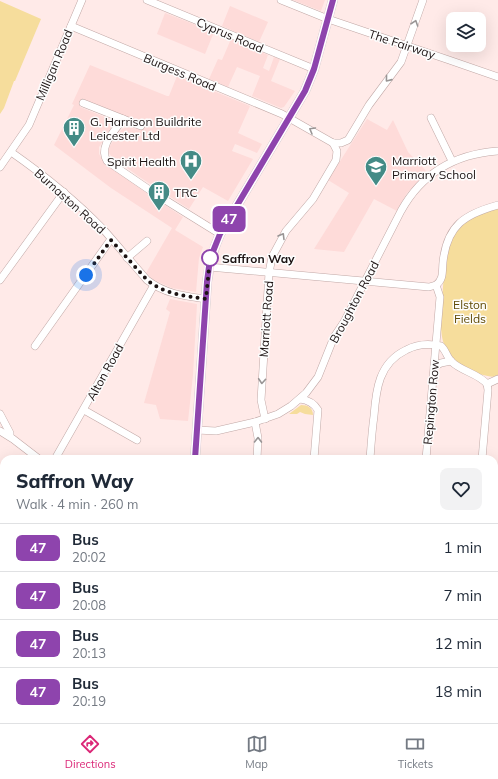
<!DOCTYPE html>
<html lang="en">
<head>
<meta charset="utf-8">
<style>
  body { margin:0; font-family:Mulish,sans-serif; background:#f2f2f3; color:#1f2937; height:100vh; display:flex; flex-direction:column; font-size:15px; white-space:nowrap }
  * { box-sizing:border-box; margin:0 }
  p { font-size:13px; color:#747a83 }
  .icon { flex:none; width:22px; height:22px; fill:none; stroke:currentColor; stroke-width:2; stroke-linecap:round; stroke-linejoin:round }
  .map { position:relative; flex:1; overflow:hidden }
  .sheet { position:absolute; left:0px; top:455px; width:498px; height:268px; display:flex; flex-direction:column; background:#fff; border-radius:12px 12px 0 0; box-shadow:0 4px 16px #0002 }
  .sheet>* { flex:none }
  .badge { padding:0 8px; border-radius:6px; font-size:14px; line-height:26px }
  .tools { position:absolute; left:446px; top:12px; display:grid; gap:8px }
  .tools a { display:grid; place-items:center; width:40px; height:40px; border-radius:8px; background:#fff; box-shadow:0 4px 16px #0002; font-size:20px }
  .you { position:absolute; width:20px; height:20px; margin:-10px; border:3px solid #fff; border-radius:50%; background:#1a73e8; box-shadow:0 0 0 6px #1a73e833 }
  .map>.badge { position:absolute; translate:-50% -50%; box-shadow:0 0 0 2px #fff }
  .round { display:grid; place-items:center; flex:none; width:42px; height:42px; border-radius:8px; background:#f2f2f3 }
  .headline { display:flex; align-items:center; justify-content:space-between; height:68px; padding:0 16px }
  h1 { font-size:19px; font-weight:800; line-height:30px }
  ul { padding:0; list-style:none }
  li { display:flex; align-items:center; gap:12px; height:48px; padding:0 16px; border-top:1px solid #e0e1e3 }
  li div { flex:1 }
  li b { display:block; font-size:15px }
  li em { font-style:normal }
  li .badge { min-width:44px; font-weight:700; text-align:center }
  .dock { display:flex; justify-content:space-around; align-items:center; height:56px; border-top:1px solid #e0e1e3; background:#fff; font-size:11px; color:#747a83 }
  .dock a { display:grid; justify-items:center; gap:2px }
  .dock .selected { color:#db2777 }
  .map>svg:first-child { display:block }
  .built { fill:#fedbd9 }
  .green { fill:#f6dd9c }
  .lines { fill:none; stroke-linecap:round; stroke-linejoin:round }
  .minor-casing { stroke:#c1a8a6; stroke-width:8 }
  .major-casing { stroke:#d2d0d0; stroke-width:10 }
  .highway-casing { stroke:#d2d0d0; stroke-width:12 }
  .minor { stroke:#fff; stroke-width:7 }
  .major { stroke:#ffcde5; stroke-width:9 }
  .highway { stroke:#ffabd4; stroke-width:10 }
  .oneway { stroke:#999595 }
  .line-casing { stroke:#fff; stroke-width:9 }
  .line { stroke:#8e44ad; stroke-width:6 }
  .walk { stroke:#1c1313; stroke-width:4; stroke-dasharray:0 7.2 }
  .stop-dot { fill:#fff; stroke:#8e44ad; stroke-width:2 }
  .labels { text-anchor:middle; dominant-baseline:central; stroke-width:3; stroke-linejoin:round; paint-order:stroke }
  .street-label { font-size:12px; fill:#1c1313; stroke:#fdfdfd }
  .poi-label { font-size:12px; fill:#1c1313; stroke:#fdfdfd; text-anchor:start }
  .stop-label { font-size:12px; font-weight:bold; fill:#1c1313; stroke:#fdfdfd; text-anchor:start }
  .park-label { font-size:12px; fill:#624c06; stroke:#fdfdfd }
</style>
</head>
<body>
<div class="map">
<svg width="498" height="723" viewBox="0 0 498 723">
  <rect width="100%" height="100%" fill="#ffeae8"/>
  <g class="built">
    <polygon points="293,0 325,0 321,11"/>
    <polygon points="230,6 268,22 259,42 222,26"/>
    <polygon points="165,13 214,32 205,54 157,34"/>
    <polygon points="231,39 268,55 263,68 269,71 274,57 280,59 271,81 295,91 284,107 281,108 252,96 260,76 237,67 228,87 209,79 218,59 222,60"/>
    <polygon points="90,65 167,96 169,96 177,76 250,106 238,133 262,144 257,153 235,144 232,151 253,159 228,201 203,187 189,209 138,176 111,156 109,153 109,147 122,129 127,127 139,129 142,124 83,101 80,107 112,120 113,126 99,147 99,154 106,164 148,194 183,217 175,230 203,247 199,258 196,292 172,288 154,280 146,273 172,228 111,188 54,145 74,105 72,104"/>
    <polygon points="367,119 387,130 393,120 408,152 428,173 407,193 397,211 374,199 344,252 314,249 349,193 328,180"/>
    <polygon points="170,299 197,304 193,375 188,421 160,419 156,405 144,403 170,312 166,309"/>
  </g>
  <g class="green">
    <polygon points="0,1 41,19 15,81 14,81 4,108 0,114"/>
    <path d="M498,209V377C487,377 479,374 469,370C433,355 441,319 443,287C444,278 443,268 445,260C446,254 449,248 451,242C452,239 452,236 454,233C461,220 483,210 498,209Z"/>
    <path d="M301,405C308,405 313,408 313,415L305,414L300,412L297,414H289Z"/>
    <polygon points="494,546 498,546 498,591 494,593"/>
  </g>
  <g class="lines">
    <g class="minor-casing">
      <g id="minor">
        <polyline points="147,0 314,69"/>
        <polyline points="281,0 328,19 449,60 498,77"/>
        <polyline points="71,26 282,114 333,143 341,143 348,140 369,105 401,62 423,0"/>
        <polyline points="83,103 141,126"/>
        <polyline points="431,118 452,161"/>
        <path d="M123,119C115,131 98,146 107,161L154,193L220,234"/>
        <path d="M11,152C44,175 75,200 103,229C118,246 132,263 147,280C165,294 184,296 206,299"/>
        <polyline points="0,167 29,125 82,0"/>
        <polyline points="127,258 147,241"/>
        <polyline points="209,267 429,287 436,285"/>
        <polyline points="0,280 64,192"/>
        <polyline points="35,346 111,239"/>
        <polyline points="434,367 441,363 451,361"/>
        <path d="M300,399C308,400 314,403 318,410L314,459"/>
        <polyline points="84,410 137,440"/>
        <polyline points="0,414 10,433 10,436"/>
        <polyline points="265,419 261,400 269,273 272,257 286,231 313,199 336,160 337,151 333,143"/>
        <polyline points="255,422 258,438 257,459"/>
        <path d="M197,430L216,431L255,422L278,414L291,406L306,393L318,377L334,337L344,322L401,211C422,173 455,154 498,151"/>
        <polyline points="0,431 13,439 39,459"/>
        <polyline points="55,459 154,285"/>
        <path d="M370,459C371,445 372,430 374,416C376,389 379,363 406,350C417,344 428,343 441,346C446,350 447,358 452,362C461,371 479,374 487,384L498,379"/>
        <path d="M426,459L440,297L436,285C444,279 442,271 443,262C447,225 465,214 498,205"/>
        <polyline points="482,459 488,390 487,384"/>
        <polyline points="494,521 498,522"/>
        <polyline points="494,542 498,542"/>
        <polyline points="0,571 4,573"/>
        <polyline points="494,598 498,596"/>
        <polyline points="0,631 4,629"/>
        <polyline points="494,654 498,653"/>
        <polyline points="0,665 4,664"/>
        <polyline points="0,713 4,712"/>
        <polyline points="52,719 52,723"/>
        <polyline points="105,719 105,723"/>
      </g>
    </g>
    <g class="major-casing">
      <g id="major">
        <path d="M195,459L207,282C209,265 213,250 220,234L305,91L314,69L333,0"/>
        <polyline points="212,719 213,723"/>
        <polyline points="451,719 456,723"/>
      </g>
    </g>
    <g class="highway-casing">
      <g id="highway">
        <polyline points="494,532 498,532"/>
        <polyline points="0,653 4,651"/>
      </g>
    </g>
    <use href="#minor" class="minor"/>
    <use href="#major" class="major"/>
    <use href="#highway" class="highway"/>
  </g>
  <defs><path id="oneway-chevron" d="M-2-3.5L2.5 0L-2 3.5" fill="none" stroke-width="1.6" stroke-linecap="round" stroke-linejoin="round"/></defs>
  <g class="oneway">
    <use href="#oneway-chevron" transform="translate(415 23) rotate(-71)"/>
    <use href="#oneway-chevron" transform="translate(388 79) rotate(129)"/>
    <use href="#oneway-chevron" transform="translate(312 130) rotate(-150)"/>
    <use href="#oneway-chevron" transform="translate(282 236) rotate(-59)"/>
    <use href="#oneway-chevron" transform="translate(262 381) rotate(94)"/>
    <use href="#oneway-chevron" transform="translate(258 440) rotate(-89)"/>
  </g>
  <g class="lines">
    <g class="line-casing">
      <polyline id="line" points="195,459 207,282 210,259 220,234 305,91 314,69 333,0"/>
    </g>
    <use href="#line" class="line"/>
    <path class="walk" d="M86,275L111,240L147,280C165,294 184,296 206,299L210,258"/>
  </g>
  <defs>
    <g id="building-pin" transform="scale(1.15)"><path d="M0 17L-7.5 6A9.5 9.5 0 1 1 7.5 6Z" fill="#448b86" stroke="#fdfdfd"/><path d="M-4-6H4V6H1V3H-1V6H-4ZM-2.5-4.3h1.7v1.8h-1.7ZM.8-4.3h1.7v1.8H.8ZM-2.5-1h1.7V.8h-1.7ZM.8-1h1.7V.8H.8Z" fill="#fff"/></g>
    <g id="hospital-pin" transform="scale(1.15)"><path d="M0 17L-7.5 6A9.5 9.5 0 1 1 7.5 6Z" fill="#448b86" stroke="#fdfdfd"/><path d="M-5-5h3v3.5h4V-5h3V5h-3V1.5h-4V5h-3Z" fill="#fff"/></g>
    <g id="school-pin" transform="scale(1.15)"><path d="M0 17L-7.5 6A9.5 9.5 0 1 1 7.5 6Z" fill="#448b86" stroke="#fdfdfd"/><path d="M0-5L7-2L0 1L-7-2ZM-4 1L0 2.5L4 1V4Q0 6-4 4Z" fill="#fff"/></g>
  </defs>
  <g fill-rule="evenodd">
    <use href="#building-pin" x="74" y="128"/>
    <use href="#hospital-pin" x="191" y="161"/>
    <use href="#school-pin" x="376" y="167"/>
    <use href="#building-pin" x="159" y="192"/>
  </g>
  <circle class="stop-dot" cx="210" cy="258" r="8"/>
  <g class="labels">
    <g class="street-label">
      <text transform="translate(230 35) rotate(23)">Cyprus Road</text>
      <text transform="translate(402 44) rotate(18)">The Fairway</text>
      <text transform="translate(54 65) rotate(-67)">Milligan Road</text>
      <text transform="translate(180 72) rotate(23)">Burgess Road</text>
      <text transform="translate(70 201) rotate(42)">Burnaston Road</text>
      <text transform="translate(354 302) rotate(-62)">Broughton Road</text>
      <text transform="translate(266 319) rotate(-86)">Marriott Road</text>
      <text transform="translate(105 372) rotate(-61)">Alton Road</text>
      <text transform="translate(431 402) rotate(-85)">Repington Row</text>
    </g>
    <g class="poi-label">
      <text x="90" y="121">G. Harrison Buildrite<tspan x="90" dy="14">Leicester Ltd</tspan></text>
      <text x="392" y="160">Marriott<tspan x="392" dy="14">Primary School</tspan></text>
      <text x="176" y="161" text-anchor="end">Spirit Health</text>
      <text x="174" y="192">TRC</text>
    </g>
    <g class="stop-label">
      <text x="222" y="258">Saffron Way</text>
    </g>
    <g class="park-label">
      <text x="470" y="304">Elston<tspan x="470" dy="14">Fields</tspan></text>
    </g>
  </g>
</svg>
<div class="tools">
<a><svg class="icon" aria-label="layers" viewBox="0 0 24 24"><path d="M12 4l9 5-9 5-9-5zM3 14l9 5 9-5"/></svg></a>
</div>
<div class="you" style="left:86px;top:275px"></div>
<b class="badge" style="left:229px;top:219px;background:#8e44ad;color:#fff">47</b>
<section class="sheet">
<div class="headline"><div><h1>Saffron Way</h1><p>Walk · 4 min · 260 m</p></div><a class="round"><svg class="icon" aria-label="heart" viewBox="0 0 24 24"><path d="M12 20l-8-8c-3-5 5-10 8-4 3-6 11-1 8 4z"/></svg></a></div>
<ul>
<li><span class="badge" style="background:#8e44ad;color:#fff">47</span><div><b>Bus</b><p>20:02</p></div><em>1 min</em></li>
<li><span class="badge" style="background:#8e44ad;color:#fff">47</span><div><b>Bus</b><p>20:08</p></div><em>7 min</em></li>
<li><span class="badge" style="background:#8e44ad;color:#fff">47</span><div><b>Bus</b><p>20:13</p></div><em>12 min</em></li>
<li><span class="badge" style="background:#8e44ad;color:#fff">47</span><div><b>Bus</b><p>20:19</p></div><em>18 min</em></li>
</ul>
</section>
</div>
<nav class="dock">
<a class="selected"><svg class="icon" aria-label="directions" viewBox="0 0 24 24"><path d="M12 3l9 9-9 9-9-9zM9 14v-3h6M13 9l2 2-2 2"/></svg>Directions</a>
<a><svg class="icon" aria-label="map" viewBox="0 0 24 24"><path d="M3 6l6-2 6 2 6-2v14l-6 2-6-2-6 2zM9 4v14M15 6v14"/></svg>Map</a>
<a><svg class="icon" aria-label="tickets" viewBox="0 0 24 24"><path d="M3 7h18v10H3zM15 7v10"/></svg>Tickets</a>
</nav>
</body>
</html>
